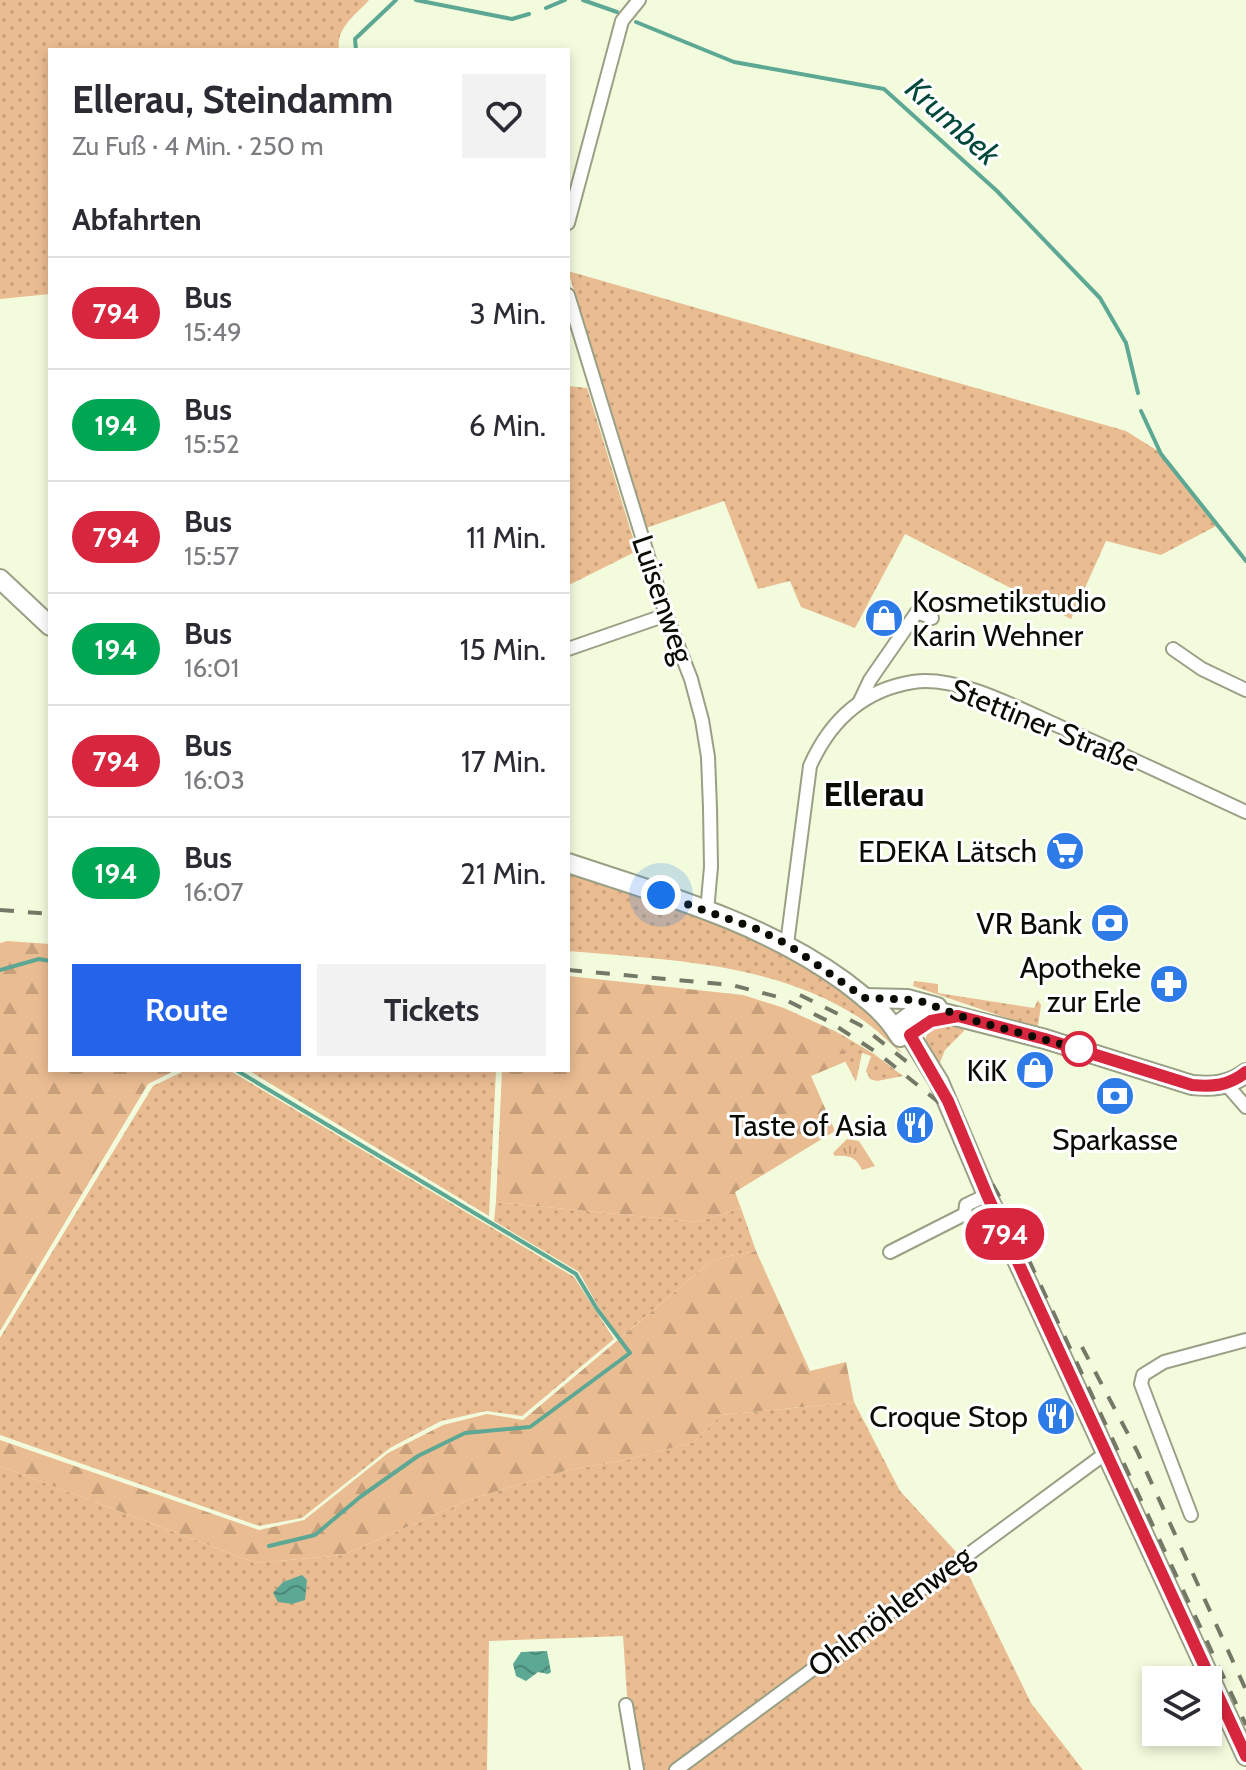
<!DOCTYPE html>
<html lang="de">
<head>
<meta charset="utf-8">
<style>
  body { margin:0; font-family:Cabin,sans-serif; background:#f2f2f3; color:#2b2b33; height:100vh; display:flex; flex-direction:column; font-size:30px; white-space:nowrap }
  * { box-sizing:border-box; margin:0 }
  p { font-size:26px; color:#7c7c81 }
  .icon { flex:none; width:44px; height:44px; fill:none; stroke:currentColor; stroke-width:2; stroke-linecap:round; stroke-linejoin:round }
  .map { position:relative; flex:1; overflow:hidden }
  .drawer { position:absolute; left:48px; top:48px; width:522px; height:1024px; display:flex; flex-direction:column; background:#fff; border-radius:0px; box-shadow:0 4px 12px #0003 }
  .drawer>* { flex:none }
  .badge { padding:0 16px; border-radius:26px; font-size:28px; line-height:52px }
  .buttons { position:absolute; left:1142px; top:1666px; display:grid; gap:16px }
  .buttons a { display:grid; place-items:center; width:80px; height:80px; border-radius:0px; background:#fff; box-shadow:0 4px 12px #0003; font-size:40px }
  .you { position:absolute; width:40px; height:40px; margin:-20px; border:6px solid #fff; border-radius:50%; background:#1a73e8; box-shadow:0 0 0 12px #1a73e833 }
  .map>.badge { position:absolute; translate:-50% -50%; box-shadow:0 0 0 4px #fff }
  h2 { padding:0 24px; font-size:30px; line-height:72px }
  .round { display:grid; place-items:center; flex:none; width:84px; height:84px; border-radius:0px; background:#f2f2f3 }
  .head { display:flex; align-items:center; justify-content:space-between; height:136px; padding:0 24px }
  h1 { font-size:38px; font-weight:800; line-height:60px }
  .button { display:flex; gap:16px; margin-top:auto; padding:16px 24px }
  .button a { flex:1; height:92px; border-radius:0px; background:#2563eb; color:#fff; font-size:32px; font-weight:800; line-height:92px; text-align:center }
  .button a+a { background:#f2f2f3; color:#2b2b33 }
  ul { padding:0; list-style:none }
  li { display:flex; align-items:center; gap:24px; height:112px; padding:0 24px; border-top:2px solid #e1e1e2 }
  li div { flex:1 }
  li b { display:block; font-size:30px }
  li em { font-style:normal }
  li .badge { min-width:88px; font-weight:700; text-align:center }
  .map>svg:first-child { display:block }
  .grass { fill:url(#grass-dots) }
  .forest { fill:url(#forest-firs) }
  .park { fill:url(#park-tufts) }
  .water { fill:url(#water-waves) }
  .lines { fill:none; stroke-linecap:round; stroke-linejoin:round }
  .stream { stroke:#5ca894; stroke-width:4 }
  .minor-casing { stroke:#99a085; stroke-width:16 }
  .secondary-casing { stroke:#99a085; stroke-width:22 }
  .minor { stroke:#fff; stroke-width:12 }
  .secondary { stroke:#fff; stroke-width:18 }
  .rail { stroke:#747866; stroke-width:4; stroke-dasharray:14 14; stroke-linecap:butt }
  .line-casing { stroke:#fff; stroke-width:18 }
  .line { stroke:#d7263d; stroke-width:12 }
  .walk { stroke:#0b0d04; stroke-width:8; stroke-dasharray:0 14.4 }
  .stop-dot { fill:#fff; stroke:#d7263d; stroke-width:4 }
  .labels { text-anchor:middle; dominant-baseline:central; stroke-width:6; stroke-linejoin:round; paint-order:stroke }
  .street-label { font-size:30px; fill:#0b0d04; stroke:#fff }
  .poi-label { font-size:30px; fill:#0b0d04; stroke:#fff; text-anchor:end }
  .water-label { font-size:32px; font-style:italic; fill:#02483a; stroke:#fff }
  .quarter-label { font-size:34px; font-weight:bold; fill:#0b0d04; stroke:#fff }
</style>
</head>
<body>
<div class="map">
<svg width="1246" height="1770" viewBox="0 0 1246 1770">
  <defs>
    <pattern id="grass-dots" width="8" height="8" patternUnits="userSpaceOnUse" patternTransform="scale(2)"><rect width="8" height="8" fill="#eabc91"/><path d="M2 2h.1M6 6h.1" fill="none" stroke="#c7a07b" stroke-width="1.8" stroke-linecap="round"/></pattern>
    <pattern id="forest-firs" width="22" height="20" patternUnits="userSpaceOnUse" patternTransform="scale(2)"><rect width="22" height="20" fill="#eabc91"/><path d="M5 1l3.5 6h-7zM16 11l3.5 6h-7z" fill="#c7a07b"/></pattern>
    <pattern id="park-tufts" width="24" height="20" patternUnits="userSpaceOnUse" patternTransform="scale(2)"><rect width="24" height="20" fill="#eabc91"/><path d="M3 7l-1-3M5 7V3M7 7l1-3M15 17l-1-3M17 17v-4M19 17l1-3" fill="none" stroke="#c7a07b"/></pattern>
    <pattern id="water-waves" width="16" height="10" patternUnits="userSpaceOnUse" patternTransform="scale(2)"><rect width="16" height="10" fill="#5ca894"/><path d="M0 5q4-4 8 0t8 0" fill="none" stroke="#4a8777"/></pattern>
  </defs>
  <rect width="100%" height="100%" fill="#f3fbdd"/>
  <g class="grass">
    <path d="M0,0H369C355,16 336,27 339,50H50V294L0,299Z"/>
    <polygon points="568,271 1126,431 1158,451 1216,526 1161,555 1106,541 1071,619 905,534 855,628 801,607 790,581 758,589 724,501 646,528"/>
    <polygon points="568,386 587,388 637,551 569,585"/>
    <path d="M568,869C683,909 831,947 902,1054C889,1042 875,1028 860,1018C773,962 668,960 568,951Z"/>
    <polygon points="914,981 938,984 938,993 1034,1008 1038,1000 1041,1005 1038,1026 1030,1026 913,986"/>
    <polygon points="940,1026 962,1027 964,1031 945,1050 937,1070 924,1043 928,1032"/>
    <polygon points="837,1032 874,1054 903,1076 877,1081 870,1079 866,1071 871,1056 862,1053 856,1082 845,1061"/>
    <polygon points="186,1070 229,1070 574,1277 614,1339 522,1416 486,1411 441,1421 390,1448 302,1518 259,1526 0,1435 0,1338 153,1086"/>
    <polygon points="248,1070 496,1070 489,1216"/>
    <polygon points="496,1202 697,1222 741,1208 756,1251 714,1259 620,1338 599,1308 579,1272 494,1221"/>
    <polygon points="854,1402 900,1491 959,1555 1031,1703 1083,1770 632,1770 623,1636 489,1641 487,1770 0,1770 0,1466 256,1563 343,1555 471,1499 568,1470 626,1460 694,1442 721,1415"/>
  </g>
  <g class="forest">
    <polygon points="7,941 50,944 50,1070 176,1070 148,1084 0,1331 0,943"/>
    <polygon points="568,976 743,995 784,1008 837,1032 847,1061 811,1076 835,1131 735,1192 741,1208 697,1222 496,1202 502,1070 568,1070"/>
    <polygon points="756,1251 810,1371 846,1362 854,1402 721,1415 694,1442 626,1460 568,1470 471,1499 343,1555 256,1563 0,1466 0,1440 259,1530 304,1520 388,1453 443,1425 487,1414 523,1420 714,1259"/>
  </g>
  <path class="park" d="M847,1139L859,1141L875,1166L862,1170C856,1157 849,1155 835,1156L833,1153Z"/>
  <g class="water">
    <polygon points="302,1575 307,1580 305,1600 292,1604 278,1602 273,1593 283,1582"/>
    <polygon points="547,1651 551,1672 548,1674 538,1672 526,1681 516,1676 513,1664 521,1652"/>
  </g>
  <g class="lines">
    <g class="stream">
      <polyline points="416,0 512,19 529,14"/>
      <polyline points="583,0 617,12"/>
      <polyline points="546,8 565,0"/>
      <polyline points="636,22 734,62 884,89 997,191 1100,298 1126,343 1138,393"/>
      <polyline points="356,50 355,39 396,0"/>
      <polyline points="1141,411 1161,454 1246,561"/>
      <polyline points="0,970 39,959 50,961"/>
      <polyline points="236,1070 576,1274 597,1309 630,1353 530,1427 465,1433 418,1456 360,1497 315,1535 269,1546"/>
    </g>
    <g class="minor-casing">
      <g id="minor">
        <polyline points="568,223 622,21 639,0"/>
        <polyline points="568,295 666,615 691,679 702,720 708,757 710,808 711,867 707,911"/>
        <polyline points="568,649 666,615"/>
        <polyline points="1173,649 1202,669 1246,690"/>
        <polyline points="860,701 870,680 917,612 932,618"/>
        <path d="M787,944L810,766C830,721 863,690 913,682C959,675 1021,710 1063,728C1125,755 1185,784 1246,812"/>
        <polyline points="1226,1084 1246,1107"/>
        <polyline points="890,1252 965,1214 966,1205 987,1195"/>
        <polyline points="1191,1515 1141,1384 1143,1375 1164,1362 1246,1340"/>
        <polyline points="626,1705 637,1770"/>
        <polyline points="676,1770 1106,1453"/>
      </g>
    </g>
    <g class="secondary-casing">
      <g id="secondary">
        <polyline points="0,579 50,626"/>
        <path d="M568,863C664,895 763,922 845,982C864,997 885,1012 898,1034"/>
        <polyline points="865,998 907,999 937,1007"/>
        <polyline points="893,1026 910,1035 939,1082 987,1195 1246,1756"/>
        <path d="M900,1037L899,1029L902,1022L914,1013L932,1010L1045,1039L1192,1085C1212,1087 1229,1086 1246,1073"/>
      </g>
    </g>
    <use href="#minor" class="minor"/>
    <use href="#secondary" class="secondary"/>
    <g class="rail">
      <polyline points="0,910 50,914"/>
      <polyline points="568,970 732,985 782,998 830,1022 879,1054 941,1104 958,1124 998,1194 1246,1725"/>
      <polyline points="800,995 860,1025 911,1065"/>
      <polyline points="1082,1347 1137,1451 1246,1690"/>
    </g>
  </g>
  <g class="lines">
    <g class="line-casing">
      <path id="line" d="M1246,1072C1229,1086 1212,1087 1192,1085L1045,1039L958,1016L931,1021L910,1035L948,1101L987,1195L1246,1756"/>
    </g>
    <use href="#line" class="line"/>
    <polyline class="walk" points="661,895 757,929 787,944 865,998 918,1000 972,1020 1079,1049"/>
  </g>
  <defs>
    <g id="shop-disc" transform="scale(2)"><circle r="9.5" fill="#2c7be7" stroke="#fff"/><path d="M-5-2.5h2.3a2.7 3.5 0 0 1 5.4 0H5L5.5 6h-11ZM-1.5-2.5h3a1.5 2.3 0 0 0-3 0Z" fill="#fff"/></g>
    <g id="supermarket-disc" transform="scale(2)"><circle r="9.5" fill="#2c7be7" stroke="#fff"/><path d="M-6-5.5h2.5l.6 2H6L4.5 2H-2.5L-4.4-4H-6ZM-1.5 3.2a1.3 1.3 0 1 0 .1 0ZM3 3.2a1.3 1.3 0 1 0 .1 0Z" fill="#fff"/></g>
    <g id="bank-disc" transform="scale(2)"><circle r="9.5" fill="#2c7be7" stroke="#fff"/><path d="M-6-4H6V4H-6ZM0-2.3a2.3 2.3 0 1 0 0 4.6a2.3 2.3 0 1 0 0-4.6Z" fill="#fff"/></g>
    <g id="pharmacy-disc" transform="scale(2)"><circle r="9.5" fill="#2c7be7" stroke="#fff"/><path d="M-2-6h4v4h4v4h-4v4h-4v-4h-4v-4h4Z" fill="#fff"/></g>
    <g id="restaurant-disc" transform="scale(2)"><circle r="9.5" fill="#2c7be7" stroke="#fff"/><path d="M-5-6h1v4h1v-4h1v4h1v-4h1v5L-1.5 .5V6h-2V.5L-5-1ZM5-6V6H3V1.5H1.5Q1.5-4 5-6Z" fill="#fff"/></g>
  </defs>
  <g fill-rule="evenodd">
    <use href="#shop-disc" x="884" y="618"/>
    <use href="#supermarket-disc" x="1065" y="851"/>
    <use href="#bank-disc" x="1110" y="923"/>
    <use href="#pharmacy-disc" x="1169" y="984"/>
    <use href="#shop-disc" x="1035" y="1070"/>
    <use href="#bank-disc" x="1115" y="1096"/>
    <use href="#restaurant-disc" x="915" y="1125"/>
    <use href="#restaurant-disc" x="1056" y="1416"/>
  </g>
  <circle class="stop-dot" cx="1079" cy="1049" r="16"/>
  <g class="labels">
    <g class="street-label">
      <text transform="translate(663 599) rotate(71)">Luisenweg</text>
      <text transform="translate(1045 725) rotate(22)">Stettiner Straße</text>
      <text transform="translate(890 1611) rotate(-37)">Ohlmöhlenweg</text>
    </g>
    <g class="poi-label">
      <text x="912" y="601" text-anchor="start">Kosmetikstudio<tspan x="912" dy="34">Karin Wehner</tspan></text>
      <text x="1037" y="851">EDEKA Lätsch</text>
      <text x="1082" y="923">VR Bank</text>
      <text x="1141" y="967">Apotheke<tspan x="1141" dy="34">zur Erle</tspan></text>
      <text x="1007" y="1070">KiK</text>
      <text x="887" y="1125">Taste of Asia</text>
      <text x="1115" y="1139" text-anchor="middle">Sparkasse</text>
      <text x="1028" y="1416">Croque Stop</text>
    </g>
    <g class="water-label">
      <text transform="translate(953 121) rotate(42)">Krumbek</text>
    </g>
    <g class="quarter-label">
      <text x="874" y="794">Ellerau</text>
    </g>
  </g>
</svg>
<div class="buttons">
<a><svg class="icon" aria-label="layers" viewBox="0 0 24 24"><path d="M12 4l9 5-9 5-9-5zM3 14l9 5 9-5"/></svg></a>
</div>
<div class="you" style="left:661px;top:895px"></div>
<b class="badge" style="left:1005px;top:1234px;background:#d7263d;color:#fff">794</b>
<section class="drawer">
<div class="head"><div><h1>Ellerau, Steindamm</h1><p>Zu Fuß · 4 Min. · 250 m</p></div><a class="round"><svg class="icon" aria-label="heart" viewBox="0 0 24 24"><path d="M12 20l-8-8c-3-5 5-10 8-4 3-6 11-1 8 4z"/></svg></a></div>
<h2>Abfahrten</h2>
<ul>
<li><span class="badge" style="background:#d7263d;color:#fff">794</span><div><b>Bus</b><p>15:49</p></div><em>3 Min.</em></li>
<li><span class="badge" style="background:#00a651;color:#fff">194</span><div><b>Bus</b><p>15:52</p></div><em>6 Min.</em></li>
<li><span class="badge" style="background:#d7263d;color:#fff">794</span><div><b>Bus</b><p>15:57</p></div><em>11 Min.</em></li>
<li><span class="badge" style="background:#00a651;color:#fff">194</span><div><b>Bus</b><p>16:01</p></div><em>15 Min.</em></li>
<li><span class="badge" style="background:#d7263d;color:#fff">794</span><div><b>Bus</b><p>16:03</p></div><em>17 Min.</em></li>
<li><span class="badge" style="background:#00a651;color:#fff">194</span><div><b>Bus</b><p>16:07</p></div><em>21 Min.</em></li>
</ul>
<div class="button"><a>Route</a><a>Tickets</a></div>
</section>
</div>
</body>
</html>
